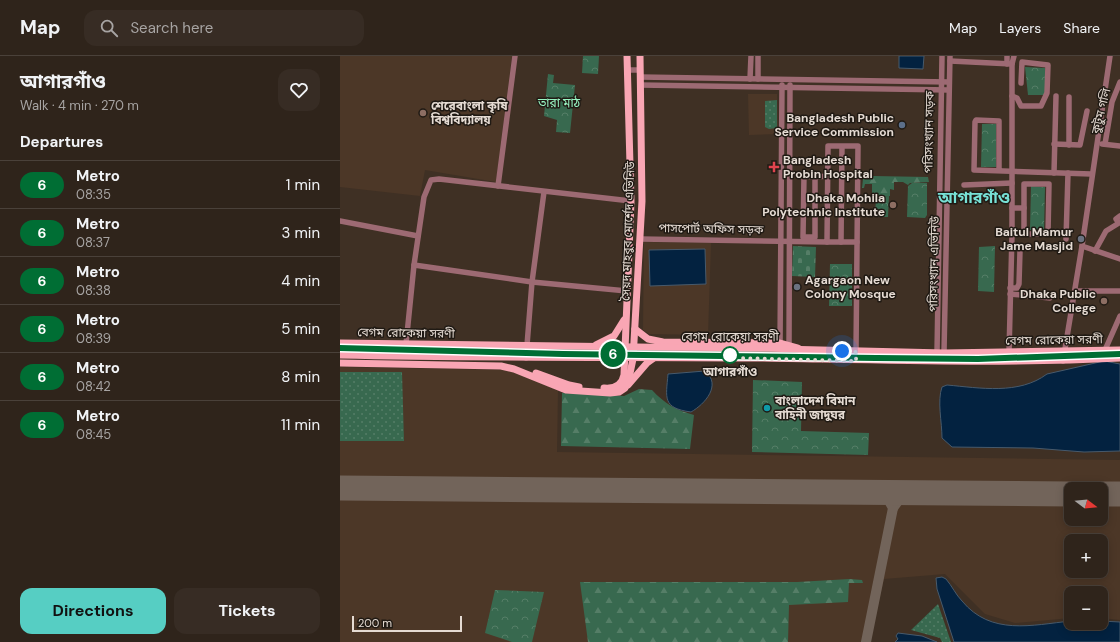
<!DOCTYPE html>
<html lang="en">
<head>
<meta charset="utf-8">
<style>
  body { margin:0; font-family:"DM Sans","Noto Sans Bengali",sans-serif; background:#372c24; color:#f1f3f6; height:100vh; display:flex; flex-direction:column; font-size:15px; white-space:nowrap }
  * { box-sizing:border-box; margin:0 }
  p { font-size:13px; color:#a7a4a3 }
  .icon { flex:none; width:22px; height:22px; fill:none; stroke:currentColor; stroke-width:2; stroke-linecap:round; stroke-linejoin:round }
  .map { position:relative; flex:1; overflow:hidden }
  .side { display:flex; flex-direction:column; background:#2f241b; width:340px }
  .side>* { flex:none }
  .badge { padding:0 8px; border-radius:13px; font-size:14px; line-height:26px }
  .needle { width:26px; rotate:106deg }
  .controls { position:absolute; left:724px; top:426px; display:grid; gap:8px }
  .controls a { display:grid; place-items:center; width:44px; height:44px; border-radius:8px; background:#2f241b; box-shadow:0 2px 10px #0003,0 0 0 1px #4a413a; font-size:20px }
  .scale { position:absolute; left:12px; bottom:10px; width:110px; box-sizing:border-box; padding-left:4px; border:2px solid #e5dbd3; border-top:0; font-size:11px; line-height:14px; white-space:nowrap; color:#e5dbd3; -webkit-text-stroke:3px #201a14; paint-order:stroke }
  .you { position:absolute; width:20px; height:20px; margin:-10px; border:3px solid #fff; border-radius:50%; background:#1a73e8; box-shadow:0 0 0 6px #1a73e833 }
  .map>.badge { position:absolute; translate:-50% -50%; box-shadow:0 0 0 2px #fff }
  h2 { padding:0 20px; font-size:15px; line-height:36px }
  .round { display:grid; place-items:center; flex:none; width:42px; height:42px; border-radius:12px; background:#372c24 }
  .head { display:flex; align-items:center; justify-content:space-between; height:68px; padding:0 20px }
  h1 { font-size:19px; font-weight:700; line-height:30px }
  .primary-button { display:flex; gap:8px; margin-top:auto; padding:8px 20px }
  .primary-button a { flex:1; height:46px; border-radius:12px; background:#56cec3; color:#111; font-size:16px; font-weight:700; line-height:46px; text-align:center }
  .primary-button a+a { background:#372c24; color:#f1f3f6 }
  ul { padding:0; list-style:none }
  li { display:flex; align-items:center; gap:12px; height:48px; padding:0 20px; border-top:1px solid #4a413a }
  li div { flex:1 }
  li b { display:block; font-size:15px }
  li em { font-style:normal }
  li .badge { min-width:44px; font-weight:700; text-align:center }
  header { display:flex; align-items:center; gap:24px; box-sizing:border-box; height:56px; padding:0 20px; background:#2f241b; border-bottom:1px solid #4a413a }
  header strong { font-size:19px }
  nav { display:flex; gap:22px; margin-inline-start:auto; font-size:14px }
  .search { width:280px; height:36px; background:#372c24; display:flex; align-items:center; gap:10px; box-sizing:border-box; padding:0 14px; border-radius:12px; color:#a7a4a3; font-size:15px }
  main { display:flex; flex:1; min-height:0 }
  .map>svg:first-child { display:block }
  .built { fill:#4c3727; fill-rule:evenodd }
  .grass { fill:url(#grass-dots) }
  .forest { fill:url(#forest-firs) }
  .cemetery { fill:url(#cemetery-stones) }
  .park { fill:url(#park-crowns) }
  .water { fill:#032240; stroke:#475a6c }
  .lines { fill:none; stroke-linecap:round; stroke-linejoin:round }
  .taxiway { stroke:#72645a; stroke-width:10 }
  .runway { stroke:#72645a; stroke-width:25 }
  .minor { stroke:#9d6a73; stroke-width:5.5 }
  .major { stroke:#f9a6b4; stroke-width:7 }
  .rail { stroke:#a59990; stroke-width:1 }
  .line-casing { stroke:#fff; stroke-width:9 }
  .line { stroke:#006e34; stroke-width:6 }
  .walk { stroke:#e5dbd3; stroke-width:4; stroke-dasharray:0 7.2 }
  .education-dot { fill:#8d6e63; stroke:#201a14; stroke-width:1.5 }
  .service-dot { fill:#5c6f8a; stroke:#201a14; stroke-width:1.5 }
  .health-dot { fill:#e0444e; stroke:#201a14; stroke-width:1.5 }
  .worship-dot { fill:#6b7280; stroke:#201a14; stroke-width:1.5 }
  .stop-dot { fill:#fff; stroke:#006e34; stroke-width:2 }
  .culture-dot { fill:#0f9aa8; stroke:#201a14; stroke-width:1.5 }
  .labels { text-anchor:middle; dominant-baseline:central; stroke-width:3; stroke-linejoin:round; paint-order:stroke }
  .park-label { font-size:12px; fill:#99f7c4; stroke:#201a14 }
  .poi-label { font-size:12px; font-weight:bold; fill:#e5dbd3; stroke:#201a14; text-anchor:start }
  .street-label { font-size:12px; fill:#e5dbd3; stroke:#201a14 }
  .stop-label { font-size:12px; font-weight:bold; fill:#e5dbd3; stroke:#201a14 }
  .district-label { font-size:16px; font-weight:bold; fill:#77e1d6; stroke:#201a14 }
</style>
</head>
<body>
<header>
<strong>Map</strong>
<div class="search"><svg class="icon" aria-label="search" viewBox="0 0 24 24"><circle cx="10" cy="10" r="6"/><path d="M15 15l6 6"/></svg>Search here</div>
<nav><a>Map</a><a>Layers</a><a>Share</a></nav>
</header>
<main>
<section class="side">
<div class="head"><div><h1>আগারগাঁও</h1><p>Walk · 4 min · 270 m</p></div><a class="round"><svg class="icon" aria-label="heart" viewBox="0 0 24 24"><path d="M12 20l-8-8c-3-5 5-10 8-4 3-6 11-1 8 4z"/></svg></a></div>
<h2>Departures</h2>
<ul>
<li><span class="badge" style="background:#006e34;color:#fff">6</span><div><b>Metro</b><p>08:35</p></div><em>1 min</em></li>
<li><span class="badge" style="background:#006e34;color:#fff">6</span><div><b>Metro</b><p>08:37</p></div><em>3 min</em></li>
<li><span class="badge" style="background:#006e34;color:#fff">6</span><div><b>Metro</b><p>08:38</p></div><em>4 min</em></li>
<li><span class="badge" style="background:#006e34;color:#fff">6</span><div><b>Metro</b><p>08:39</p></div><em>5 min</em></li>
<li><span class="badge" style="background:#006e34;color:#fff">6</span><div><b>Metro</b><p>08:42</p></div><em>8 min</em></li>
<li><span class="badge" style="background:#006e34;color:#fff">6</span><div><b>Metro</b><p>08:45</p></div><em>11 min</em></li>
</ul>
<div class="primary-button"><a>Directions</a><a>Tickets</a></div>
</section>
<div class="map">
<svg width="780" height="586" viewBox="0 0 780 586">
  <defs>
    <pattern id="grass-dots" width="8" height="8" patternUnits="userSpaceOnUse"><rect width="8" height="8" fill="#38694f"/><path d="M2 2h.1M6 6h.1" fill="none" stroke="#557e67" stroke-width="1.8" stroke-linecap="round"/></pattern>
    <pattern id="forest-firs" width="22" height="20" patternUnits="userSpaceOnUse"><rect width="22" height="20" fill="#38694f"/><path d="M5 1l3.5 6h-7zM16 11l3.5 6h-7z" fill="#557e67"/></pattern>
    <pattern id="cemetery-stones" width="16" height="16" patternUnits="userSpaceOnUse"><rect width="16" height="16" fill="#38694f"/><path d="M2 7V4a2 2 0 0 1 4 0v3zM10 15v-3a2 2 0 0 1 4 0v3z" fill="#557e67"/></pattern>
    <pattern id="park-crowns" width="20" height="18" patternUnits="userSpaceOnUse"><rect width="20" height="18" fill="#38694f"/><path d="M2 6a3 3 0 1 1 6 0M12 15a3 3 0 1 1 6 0" fill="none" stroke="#557e67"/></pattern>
  </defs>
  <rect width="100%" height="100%" fill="#3f3024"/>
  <g class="built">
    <polygon points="0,0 172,0 156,126 85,114 80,140 0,131"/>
    <polygon points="408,38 437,38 438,78 409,79"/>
    <polygon points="304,186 371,187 368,279 309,278 303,274"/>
    <path d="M0,311L168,314L218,334L217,396L780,404V564L761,562V537H731V562L675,567L645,558L605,518L544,523L530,586H0ZM731,433H761V463H731ZM731,485H761V515H731Z"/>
  </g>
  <g class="grass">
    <polygon points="437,44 437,72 429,73 425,71 425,45"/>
    <polygon points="0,316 62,316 64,385 0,385"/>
    <polygon points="598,548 611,586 602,586 600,582 571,574"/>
  </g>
  <g class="forest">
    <polygon points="533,120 588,121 589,126 570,127 568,129 563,126 554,126 554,134 550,133 550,140 532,140 532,128 525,128 524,132 522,132 523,123"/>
    <path d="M299,333L312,334C325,348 336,354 354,359L350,393L221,390L222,337L284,340Z"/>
    <polygon points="510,523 522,524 523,527 509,527 508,546 449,549 448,586 248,586 240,526 457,526"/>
  </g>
  <polygon class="cemetery" points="453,190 476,191 475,221 452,220"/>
  <g class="park">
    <polygon points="243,0 259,0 258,18 242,17"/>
    <polygon points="685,11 705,12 705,39 688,39"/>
    <polygon points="208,18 214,19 213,27 235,29 230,77 216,76 217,64 204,60"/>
    <polygon points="642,68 656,68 656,111 641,111"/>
    <polygon points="572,127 587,127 587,159 585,162 567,161 568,130"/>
    <polygon points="691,130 705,131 704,175 690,174"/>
    <polygon points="549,140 548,161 535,161 536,141"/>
    <polygon points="655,190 654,236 638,235 639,191"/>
    <polygon points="490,208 512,208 512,250 489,250"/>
    <polygon points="413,324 462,326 461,375 529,377 528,399 412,396"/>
    <polygon points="155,534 204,536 192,586 172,586 145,577"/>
  </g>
  <g class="water">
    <polygon points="559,0 584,0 583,13 559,12"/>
    <polygon points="365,193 366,228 310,230 309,194"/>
    <path d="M764,305L780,308V395L744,396L693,392L612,391L602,382C602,366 597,345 602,331L607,329C640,332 679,339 707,318Z"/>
    <path d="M365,315C382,329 365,348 351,356C322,352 326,342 328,318Z"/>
    <path d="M602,521L606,523C612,530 616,539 622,545C651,580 692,569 731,565V567H761V565L780,566V586H614L597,533L596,522Z"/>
    <polygon points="558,577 582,580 597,586 555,586 558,583 556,580"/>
  </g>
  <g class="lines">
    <g class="taxiway">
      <polyline points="553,452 558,445 571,436"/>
      <polyline points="526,586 553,452 548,443 540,436"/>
    </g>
    <g class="runway">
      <polyline points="0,432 731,438"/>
      <polyline points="761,438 780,438"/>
    </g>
    <g class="minor">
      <polyline points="610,5 672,8 674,0"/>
      <polyline points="667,8 667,0"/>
      <polyline points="287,14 300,14"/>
      <polyline points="300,21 609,26"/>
      <polyline points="410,23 411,0"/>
      <polyline points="418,23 418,0"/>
      <polyline points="300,29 609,34"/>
      <polyline points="672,40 677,42 681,50 701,50 707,37 708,9 682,6 681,27"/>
      <polyline points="729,41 729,89"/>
      <polyline points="714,88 740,89 747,55"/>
      <polyline points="762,88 780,90"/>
      <polyline points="765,88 772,46 780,26"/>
      <polyline points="659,114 659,65 636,64 635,66 634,114 751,118"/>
      <polyline points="714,117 716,40"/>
      <polyline points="475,121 464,120 463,181 475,181 475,121 488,120"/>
      <polygon points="684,128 709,128 708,178 684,178"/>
      <polyline points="624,129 672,127"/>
      <polyline points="158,130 175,0"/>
      <polyline points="672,152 684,152"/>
      <polyline points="0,165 78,180"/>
      <polyline points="300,183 487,186 488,90 502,90 501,186 502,90 518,90 516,296"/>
      <polyline points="726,183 728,117"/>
      <polyline points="487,186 517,186"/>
      <polyline points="742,190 780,203"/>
      <polyline points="755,195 766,175 779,167 776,163 780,160"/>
      <polyline points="74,209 192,226 287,235"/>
      <polyline points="670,232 677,232 679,228 680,195"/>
      <polyline points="735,235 780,235"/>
      <polyline points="670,238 710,242"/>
      <polyline points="66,288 74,209 84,141 91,124 99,123 291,145"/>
      <polyline points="440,290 442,29"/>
      <polyline points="449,293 450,29"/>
      <polyline points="765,294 780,260"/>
      <polyline points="597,297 602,0"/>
      <polyline points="604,297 610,0"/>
      <polyline points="669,297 672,178 672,8"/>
      <polyline points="186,302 192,226 204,136"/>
      <polyline points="723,305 742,190 770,0"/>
    </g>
    <g class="major">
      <polyline points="295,273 308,283 323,286 440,287 458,292"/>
      <polyline points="0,287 440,293 604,297 780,294"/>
      <polyline points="256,289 274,280 284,264"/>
      <path d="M0,299C141,302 282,301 423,302C542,304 661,308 780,302"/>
      <polyline points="0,307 161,310 174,313 226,334 270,337 279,336 285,332 289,322 293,303 302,145 300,0"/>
      <polyline points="196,317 229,329 239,331"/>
      <polyline points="288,329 307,307 314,302"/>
      <path d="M264,332C274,333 282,330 284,319L291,145L287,0"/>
    </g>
    <polyline class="rail" points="0,289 217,294 432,296 510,300 757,299 780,297"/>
  </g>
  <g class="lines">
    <g class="line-casing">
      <polyline id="line" points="0,292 223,298 536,302 638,303 780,298"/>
    </g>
    <use href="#line" class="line"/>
    <polyline class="walk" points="390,299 393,302 516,305 516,296 502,295"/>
  </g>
  <g class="education-dot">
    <circle cx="83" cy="57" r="4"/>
    <circle cx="553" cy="149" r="4"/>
    <circle cx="764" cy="245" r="4"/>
  </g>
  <circle class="service-dot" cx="562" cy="69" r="4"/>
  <path class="health-dot" d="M432 105h4v4h4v4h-4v4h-4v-4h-4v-4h4z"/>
  <g class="worship-dot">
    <circle cx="741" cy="183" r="4"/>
    <circle cx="457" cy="231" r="4"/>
  </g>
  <circle class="stop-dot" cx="390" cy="299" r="8"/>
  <circle class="culture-dot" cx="427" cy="352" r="4"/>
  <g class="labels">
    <g class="park-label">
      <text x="219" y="47">তারা মাঠ</text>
    </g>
    <g class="poi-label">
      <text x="91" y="50">শেরেবাংলা কৃষি<tspan x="91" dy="14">বিশ্ববিদ্যালয়</tspan></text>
      <text x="554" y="62" text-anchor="end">Bangladesh Public<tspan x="554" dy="14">Service Commission</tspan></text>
      <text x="443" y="104">Bangladesh<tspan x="443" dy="14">Probin Hospital</tspan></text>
      <text x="545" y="142" text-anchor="end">Dhaka Mohila<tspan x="545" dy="14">Polytechnic Institute</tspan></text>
      <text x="733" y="176" text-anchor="end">Baitul Mamur<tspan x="733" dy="14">Jame Masjid</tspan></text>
      <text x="465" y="224">Agargaon New<tspan x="465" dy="14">Colony Mosque</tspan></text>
      <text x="756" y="238" text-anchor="end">Dhaka Public<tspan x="756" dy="14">College</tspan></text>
      <text x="435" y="345">বাংলাদেশ বিমান<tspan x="435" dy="14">বাহিনী জাদুঘর</tspan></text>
    </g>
    <g class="street-label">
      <text transform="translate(761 55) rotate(-76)">কুটুম গলি</text>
      <text transform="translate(589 76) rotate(-89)">পরিসংখ্যান সড়ক</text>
      <text transform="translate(371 173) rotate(1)">পাসপোর্ট অফিস সড়ক</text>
      <text transform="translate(288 175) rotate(-88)">সৈয়দ মাহবুব মোর্শেদ এভিনিউ</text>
      <text transform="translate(594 208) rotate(-89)">পরিসংখ্যান এভিনিউ</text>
      <text transform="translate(66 277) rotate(1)">বেগম রোকেয়া সরণী</text>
      <text x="390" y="281">বেগম রোকেয়া সরণী</text>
      <text transform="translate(714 284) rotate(-1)">বেগম রোকেয়া সরণী</text>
    </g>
    <g class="stop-label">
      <text x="390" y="316">আগারগাঁও</text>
    </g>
    <g class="district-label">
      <text x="634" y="141">আগারগাঁও</text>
    </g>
  </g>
</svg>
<div class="controls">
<a><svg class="needle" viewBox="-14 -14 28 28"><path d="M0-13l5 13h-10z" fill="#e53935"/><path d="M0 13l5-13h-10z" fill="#a7a4a3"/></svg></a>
<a>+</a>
<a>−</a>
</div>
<div class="scale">200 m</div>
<div class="you" style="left:502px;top:295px"></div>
<b class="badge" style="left:273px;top:298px;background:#006e34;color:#fff">6</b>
</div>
</main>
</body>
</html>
